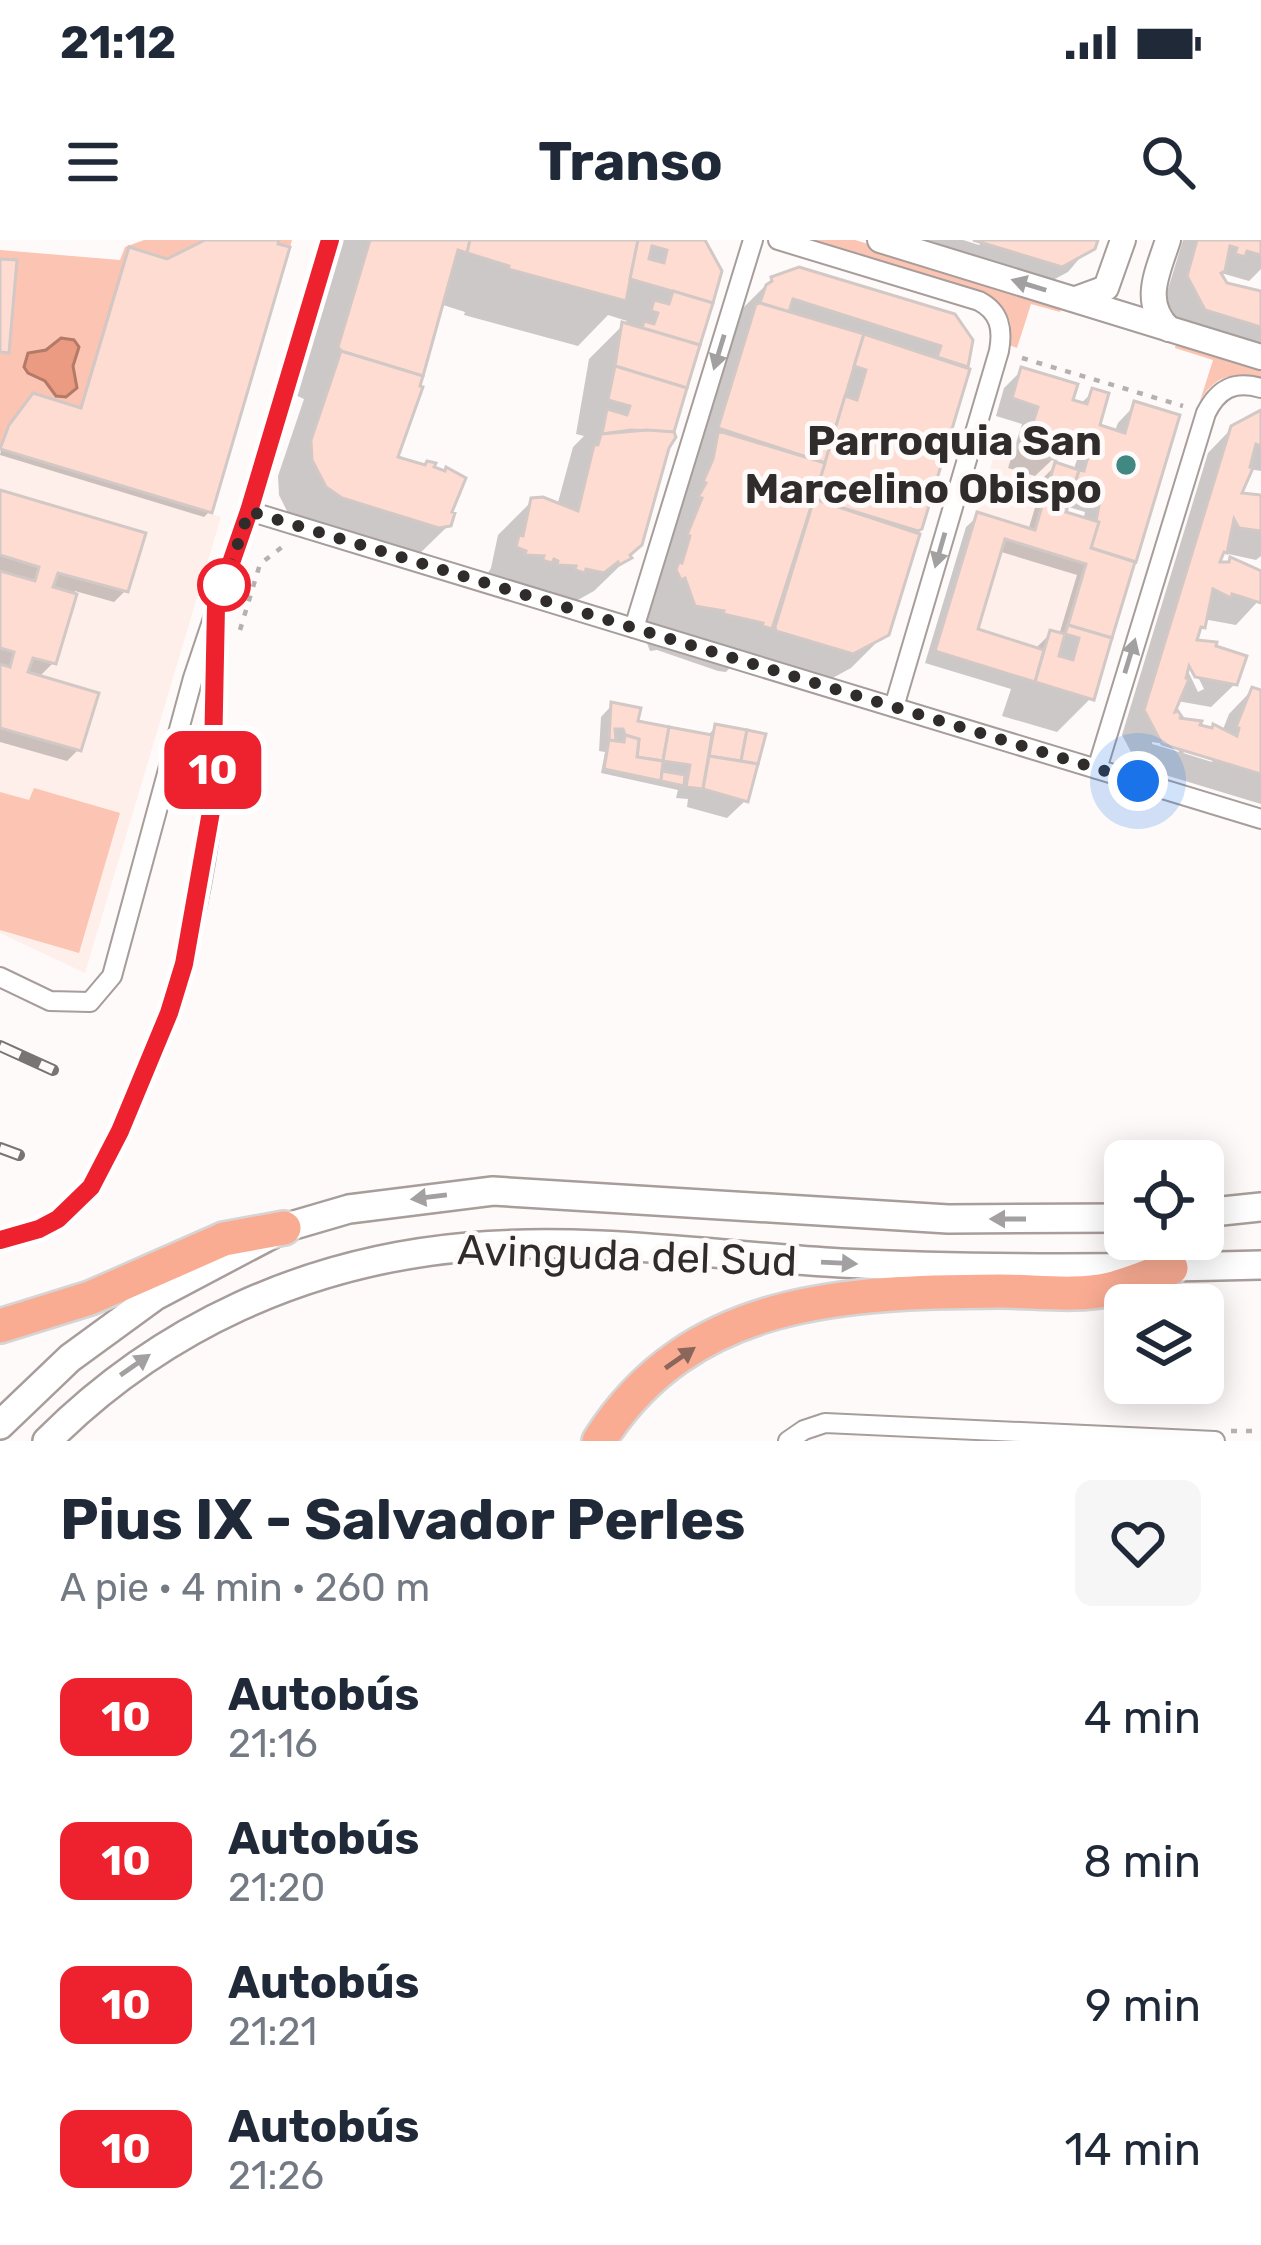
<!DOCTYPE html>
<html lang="es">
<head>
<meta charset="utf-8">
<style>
  body { margin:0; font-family:Rubik,sans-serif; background:#f6f6f7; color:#1f2937; height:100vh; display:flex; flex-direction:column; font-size:45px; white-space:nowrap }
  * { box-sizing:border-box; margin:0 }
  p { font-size:39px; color:#747a83 }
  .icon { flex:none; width:66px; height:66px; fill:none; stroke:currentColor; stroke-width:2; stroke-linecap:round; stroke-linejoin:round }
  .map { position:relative; height:1201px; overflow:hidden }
  .drawer { display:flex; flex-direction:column; background:#fff; flex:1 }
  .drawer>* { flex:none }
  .badge { padding:0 24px; border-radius:18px; font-size:42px; line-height:78px }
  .controls { position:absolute; left:1104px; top:900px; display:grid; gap:24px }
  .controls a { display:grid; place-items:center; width:120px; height:120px; border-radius:18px; background:#fff; box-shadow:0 6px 30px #0003; font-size:60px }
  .you { position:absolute; width:60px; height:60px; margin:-30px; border:9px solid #fff; border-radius:50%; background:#1a73e8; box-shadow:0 0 0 18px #1a73e833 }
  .map>.badge { position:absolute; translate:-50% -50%; box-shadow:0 0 0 6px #fff }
  .round { display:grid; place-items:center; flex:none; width:126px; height:126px; border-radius:18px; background:#f6f6f7 }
  .headline { display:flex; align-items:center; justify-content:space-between; height:204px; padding:0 60px }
  h1 { font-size:57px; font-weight:700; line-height:90px }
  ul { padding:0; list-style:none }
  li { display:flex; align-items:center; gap:36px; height:144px; padding:0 60px }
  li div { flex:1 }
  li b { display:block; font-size:45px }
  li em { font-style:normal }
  li .badge { min-width:132px; font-weight:700; text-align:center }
  .status { display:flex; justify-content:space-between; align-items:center; height:84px; padding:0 60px; background:#fff; direction:ltr }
  .status svg { height:33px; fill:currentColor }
  header { display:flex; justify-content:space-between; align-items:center; height:156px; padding:0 60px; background:#fff; font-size:54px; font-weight:700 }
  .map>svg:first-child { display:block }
  .built { fill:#feefea }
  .green { fill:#fbc4b3 }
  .water { fill:#eb9b81; stroke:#b37a67; stroke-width:3 }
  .shadow { fill:#0003; fill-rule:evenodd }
  .building { fill:#ffdcd1; stroke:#d2c8c5; stroke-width:3; fill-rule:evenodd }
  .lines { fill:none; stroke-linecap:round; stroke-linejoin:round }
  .minor-casing { stroke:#a79d9a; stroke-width:22 }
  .tertiary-casing { stroke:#a79d9a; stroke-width:28 }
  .secondary-casing { stroke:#a79d9a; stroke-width:32 }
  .trunk-casing { stroke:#d6d5d5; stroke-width:38 }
  .path { stroke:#b5b1b0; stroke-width:4.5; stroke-dasharray:6 9; stroke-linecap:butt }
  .minor { stroke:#fff; stroke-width:18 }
  .tertiary { stroke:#fff; stroke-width:24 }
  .secondary { stroke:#fff; stroke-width:27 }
  .trunk { stroke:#faac93; stroke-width:33 }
  .rail-casing { stroke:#787473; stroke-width:12 }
  .rail { stroke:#fefaf9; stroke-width:8; stroke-dasharray:22; stroke-linecap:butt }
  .oneway { fill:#a2a0a0 }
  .oneway2 { fill:#8b665a }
  .line-casing { stroke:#fff; stroke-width:27 }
  .line { stroke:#ed222e; stroke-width:18 }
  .walk { stroke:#302c2b; stroke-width:12; stroke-dasharray:0 21.6 }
  .poi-dot { fill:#418882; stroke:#fefaf9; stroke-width:4.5 }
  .stop-dot { fill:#fff; stroke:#ed222e; stroke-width:6 }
  .labels { text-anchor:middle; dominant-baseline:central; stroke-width:10; stroke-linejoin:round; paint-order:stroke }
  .poi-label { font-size:42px; font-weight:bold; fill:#302c2b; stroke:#fefaf9; text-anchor:end }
  .street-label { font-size:42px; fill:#302c2b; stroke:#fefaf9 }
</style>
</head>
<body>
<div class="status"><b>21:12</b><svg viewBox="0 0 49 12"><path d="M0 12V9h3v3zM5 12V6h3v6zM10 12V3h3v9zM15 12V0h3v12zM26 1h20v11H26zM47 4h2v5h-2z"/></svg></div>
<header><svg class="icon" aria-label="menu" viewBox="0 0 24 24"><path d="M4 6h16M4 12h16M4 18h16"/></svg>Transo<svg class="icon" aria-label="search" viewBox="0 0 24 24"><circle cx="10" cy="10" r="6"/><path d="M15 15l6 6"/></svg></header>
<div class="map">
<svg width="1261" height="1201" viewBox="0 0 1261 1201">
  <rect width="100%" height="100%" fill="#fefaf9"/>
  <g class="built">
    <polygon points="998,203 1079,230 1067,272 1099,282 1091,308 1136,322 1112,398 1068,385 1065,394 1050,390 1035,442 935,411"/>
    <polygon points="0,210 221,277 85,733 0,693"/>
  </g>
  <g class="green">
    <polygon points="144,0 292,0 212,274 0,210 0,10 120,20 125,7"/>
    <path d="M803,0H855L1063,64L1060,72L1031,64L1017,108L1009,105C1015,84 1008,68 990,57Z"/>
    <path d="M1177,99L1261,124V140C1232,132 1216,134 1200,161L1213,120L1175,108Z"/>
    <polygon points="34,548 120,573 79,713 0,690 0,552 29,560"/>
  </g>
  <polygon class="water" points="61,98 74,100 79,107 73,126 77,148 66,157 56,156 45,141 28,133 24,127 28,113 46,110"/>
  <g class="shadow">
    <polygon points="219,0 269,0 209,272 204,277 0,215 5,193 28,161 79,171 125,16 130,11 167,22"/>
    <polygon points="339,0 702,0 628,318 594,351 567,366 483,341 491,328 498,295 532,261 557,266 573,207 584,196 576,194 589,119 627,81 608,75 578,106 464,75 465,72 440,64 394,219 448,274 449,285 414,319 292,281 279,255 278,236 304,159 293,154"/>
    <polygon points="874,0 963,0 979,5 984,0 1095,0 1068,32 1036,49"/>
    <polygon points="1183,0 1261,0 1261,29 1249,41 1221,33 1224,46 1261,55 1261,117 1181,93 1164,62"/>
    <polygon points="772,39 969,100 966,131 886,393 851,428 816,447 740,417 726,432 718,431 657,410 650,411 639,382 738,73"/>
    <path d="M1022,130L1070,162L1079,165L1093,152L1096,187L1114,193L1118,183L1135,165L1177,177L1091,458L1057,492L1002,476L1011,449L925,423L966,287L978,276L1028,291L1044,237L1055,226L1073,231L1078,217L1055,210L1053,219L1035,236L1008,228L1022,184L996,176L1004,148ZM1065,266L1085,272L1083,280L1063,274ZM998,311L1077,335L1059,395L1051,393L1034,410L975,391Z"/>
    <path d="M1261,173V231L1249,229L1237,255L1261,262V316L1256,320L1219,312L1216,326L1261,334V358L1236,385L1203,379L1193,403L1235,444L1211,467L1177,461L1169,479L1222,492L1229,474L1252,450L1261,453V564L1139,527L1122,495L1208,213L1232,188ZM1187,429H1194L1204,449L1198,452ZM1152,502L1179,506V512L1152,504ZM1188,508L1214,516L1212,522L1183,513Z"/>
    <polygon points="0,253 125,351 114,362 75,351 54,422 38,438 78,510 67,521 0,502"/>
    <path d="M612,465L635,484L706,497L716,487L762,496L745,561L727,578L687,567L688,559L676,558L678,550L601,533L605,512L599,511L601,477ZM694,511L752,520V526L693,517Z"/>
  </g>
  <g class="building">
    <polygon points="205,0 279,0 278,4 290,7 212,273 0,209 9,185 33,153 81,168 129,7 167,19"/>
    <polygon points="370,0 470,0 467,13 458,10 423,136 341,111 338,107"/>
    <polygon points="470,0 638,0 626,61 508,29 509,26 467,13"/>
    <path d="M638,0H705L722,31L713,63L630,39ZM652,6L667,10L664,23L649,19Z"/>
    <polygon points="973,0 1098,0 1095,9 1062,27"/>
    <polygon points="1197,0 1261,0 1261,15 1247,11 1245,17 1235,14 1237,8 1230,6 1225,31 1221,33 1227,43 1261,51 1261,87 1205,70 1187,36"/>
    <polygon points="0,19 17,20 9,113 0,112"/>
    <polygon points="799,27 955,74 973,100 968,127 937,117 941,106 793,59 789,72 760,63 766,45 772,41 771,37"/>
    <polygon points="673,51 713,63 700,105 642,88 644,81 654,84 658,73 651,71 654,60 669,64"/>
    <polygon points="760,63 864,94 825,223 718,188 756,64"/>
    <polygon points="622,82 700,105 687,148 615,126"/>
    <polygon points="864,94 970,129 922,289 918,291 814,259 845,156 857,160 866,130 854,126"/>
    <polygon points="341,111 423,136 420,146 423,147 398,217 425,225 427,221 436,223 434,227 445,231 446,227 466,238 452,272 455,273 451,286 439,288 342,258 326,247 312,220 311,200"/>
    <polygon points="615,126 687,148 674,192 631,190 602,194 607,169 627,175 630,166 608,160"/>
    <polygon points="1021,127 1078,144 1073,160 1087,164 1092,148 1109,153 1100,185 1125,193 1134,161 1180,175 1136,322 1091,308 1101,255 1074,246 1079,230 1084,231 1093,199 1064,190 1056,220 1024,211 1038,167 1012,158"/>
    <polygon points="1261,170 1261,206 1256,204 1250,227 1253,228 1242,253 1261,255 1261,291 1239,288 1234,279 1227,313 1224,312 1220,322 1229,322 1230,317 1261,331 1261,363 1232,354 1231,358 1213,349 1205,388 1201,387 1197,400 1217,402 1216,406 1247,416 1237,445 1195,437 1189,426 1186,438 1189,439 1175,472 1178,471 1182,477 1179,478 1202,481 1200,485 1212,488 1213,484 1237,496 1239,488 1236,487 1252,447 1261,450 1261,534 1162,504 1144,470 1231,186"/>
    <polygon points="647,190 674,192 676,197 669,208 642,305 630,315 632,318 619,325 618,322 604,333 586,329 585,333 575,330 576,326 557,325 558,321 554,319 552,323 542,320 544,316 525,315 526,311 516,307 519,295 523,296 531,258 543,257 578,271 594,205 598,205 601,194"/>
    <polygon points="722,192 825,223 772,389 762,386 763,383 723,374 724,371 695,366 685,338 681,340 676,330 679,322 682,323 690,296 687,295 702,258 698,257 706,243 703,242 713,219 718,193"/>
    <polygon points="1055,222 1079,230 1066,272 1099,282 1091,308 1135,322 1112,398 1068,385 1086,324 1005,299 978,389 1044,410 1035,442 935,411 977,272 1035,290"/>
    <polygon points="0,250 146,293 128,352 58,333 53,347 77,354 56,424 33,418 28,432 99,453 81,511 0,488 0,424 10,427 14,412 0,408 0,331 35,341 39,327 0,315"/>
    <polygon points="814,259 920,294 889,395 853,414 776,391 775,387"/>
    <path d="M1068,385L1112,398L1094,460L1035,442L1050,390L1065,394ZM1065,394L1079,398L1073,420L1059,416Z"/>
    <polygon points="611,462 641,468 638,481 669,487 663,521 637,517 639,499 625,495 623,489 615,489 616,501 609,500"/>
    <polygon points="715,484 747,490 741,521 709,516"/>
    <polygon points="669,487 712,495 703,549 686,547 690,525 663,521"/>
    <polygon points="747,490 766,494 758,524 741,521"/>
    <polygon points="625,495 639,499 637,517 663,521 661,541 604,529 609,500 624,502"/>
    <polygon points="709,516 758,524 748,562 703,549"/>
    <polygon points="662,531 685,535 684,546 661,541"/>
  </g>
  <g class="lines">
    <g class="minor-casing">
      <g id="minor">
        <path d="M778,0L979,61C1000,72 1003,89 999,111L894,467"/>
        <polyline points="249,271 1261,579"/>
        <polyline points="634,388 753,0"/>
        <path d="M1097,529L1206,173C1218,149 1234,140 1261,148"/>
        <polyline points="0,737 50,761 90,762 112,736 193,438 249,271 331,0"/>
        <path d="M0,1000C27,996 54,985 74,966C101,941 115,903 129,871C172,775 201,675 212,570C218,509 213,447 216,386"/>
        <polyline points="788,1201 804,1190 825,1183 1215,1201"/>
      </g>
    </g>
    <g class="tertiary-casing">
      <g id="tertiary">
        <polyline points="880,0 1261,117"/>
        <path d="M1168,0C1158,32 1141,62 1169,89"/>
        <polyline points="1076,59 1106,48 1123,0"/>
      </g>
    </g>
    <g class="secondary-casing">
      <g id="secondary">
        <polyline points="1203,973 1261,967"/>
        <polyline points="0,1185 70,1118 155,1056 284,988 349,969 493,951 948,979 1125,978"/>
        <path d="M47,1201C161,1087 306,1021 468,1007C591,996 718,1016 841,1023C982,1030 1121,1029 1261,1025"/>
      </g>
    </g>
    <g class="trunk-casing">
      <g id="trunk">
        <polyline points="0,1086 90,1058 224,999 284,988"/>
        <path d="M599,1201C690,1056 848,1052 1000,1051C1034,1051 1077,1057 1110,1049C1131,1044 1151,1035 1171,1028"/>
      </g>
    </g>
    <g class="path">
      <polyline points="1022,118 1183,166"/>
      <polyline points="240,390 260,324 286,304"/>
      <polyline points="1231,1191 1261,1191"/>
    </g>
    <use href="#minor" class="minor"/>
    <use href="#tertiary" class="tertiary"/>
    <use href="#secondary" class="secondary"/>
    <use href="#trunk" class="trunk"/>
    <g class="rail-casing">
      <g id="rail">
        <polyline points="0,806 53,830"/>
        <polyline points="0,908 19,915"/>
      </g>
    </g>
    <use href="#rail" class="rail"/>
  </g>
  <defs><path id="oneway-solid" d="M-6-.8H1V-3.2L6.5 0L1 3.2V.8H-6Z" transform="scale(3)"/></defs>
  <g class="oneway">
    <use href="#oneway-solid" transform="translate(1029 45) rotate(-163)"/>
    <use href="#oneway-solid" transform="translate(719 112) rotate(107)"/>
    <use href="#oneway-solid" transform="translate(940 310) rotate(106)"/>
    <use href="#oneway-solid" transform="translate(1130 416) rotate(-73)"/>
    <use href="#oneway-solid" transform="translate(429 957) rotate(173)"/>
    <use href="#oneway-solid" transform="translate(1008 979) rotate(180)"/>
    <use href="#oneway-solid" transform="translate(839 1023) rotate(3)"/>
    <use href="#oneway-solid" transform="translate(135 1125) rotate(-35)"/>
  </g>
  <use class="oneway2" href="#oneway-solid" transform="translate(680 1118) rotate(-35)"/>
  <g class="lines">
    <g class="line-casing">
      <polyline id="line" points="0,1000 39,989 58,979 91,947 120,891 169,773 184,724 212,566 216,366 249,271 330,0"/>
    </g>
    <use href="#line" class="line"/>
    <polyline class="walk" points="224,345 249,271 1138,541"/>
  </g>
  <circle class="poi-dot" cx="1126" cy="225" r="12"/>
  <circle class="stop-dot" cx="224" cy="345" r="24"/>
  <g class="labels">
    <g class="poi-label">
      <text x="1102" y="201">Parroquia San<tspan x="1102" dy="48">Marcelino Obispo</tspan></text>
    </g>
    <g class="street-label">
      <text transform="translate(627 1016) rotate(2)">Avinguda del Sud</text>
    </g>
  </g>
</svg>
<div class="controls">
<a><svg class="icon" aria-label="locate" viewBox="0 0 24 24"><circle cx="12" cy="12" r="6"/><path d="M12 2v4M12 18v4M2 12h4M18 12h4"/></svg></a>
<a><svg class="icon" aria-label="layers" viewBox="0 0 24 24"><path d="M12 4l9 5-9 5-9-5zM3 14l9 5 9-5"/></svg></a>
</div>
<div class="you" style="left:1138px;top:541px"></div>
<b class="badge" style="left:213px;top:530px;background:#ed222e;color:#fff">10</b>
</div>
<section class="drawer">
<div class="headline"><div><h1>Pius IX - Salvador Perles</h1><p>A pie · 4 min · 260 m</p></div><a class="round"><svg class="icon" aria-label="heart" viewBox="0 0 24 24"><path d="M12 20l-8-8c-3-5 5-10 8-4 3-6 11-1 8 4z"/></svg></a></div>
<ul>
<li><span class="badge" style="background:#ed222e;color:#fff">10</span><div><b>Autobús</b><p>21:16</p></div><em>4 min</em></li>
<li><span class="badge" style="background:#ed222e;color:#fff">10</span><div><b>Autobús</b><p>21:20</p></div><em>8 min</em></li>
<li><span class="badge" style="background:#ed222e;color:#fff">10</span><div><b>Autobús</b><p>21:21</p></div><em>9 min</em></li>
<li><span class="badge" style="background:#ed222e;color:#fff">10</span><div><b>Autobús</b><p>21:26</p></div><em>14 min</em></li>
</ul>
</section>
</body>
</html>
